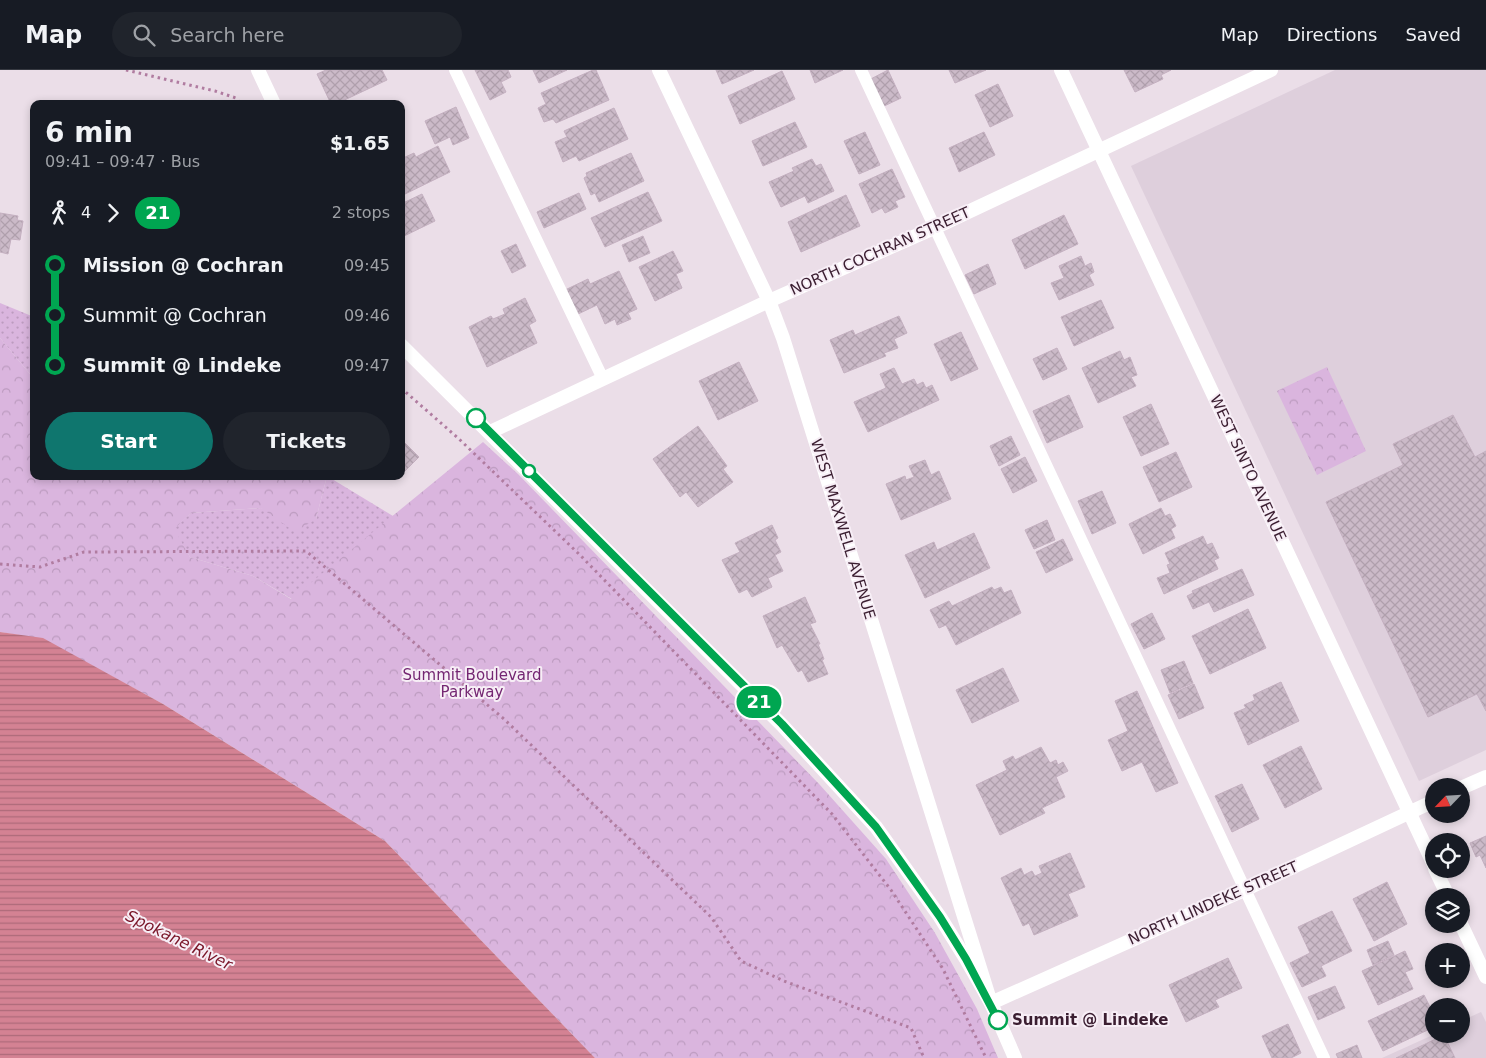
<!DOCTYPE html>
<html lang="en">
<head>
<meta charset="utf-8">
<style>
  body { margin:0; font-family:"DejaVu Sans",sans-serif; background:#20242c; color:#f1f3f6; height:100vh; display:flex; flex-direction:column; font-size:19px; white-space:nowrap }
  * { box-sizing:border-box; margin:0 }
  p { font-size:16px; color:#9ea1a6 }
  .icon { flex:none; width:28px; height:28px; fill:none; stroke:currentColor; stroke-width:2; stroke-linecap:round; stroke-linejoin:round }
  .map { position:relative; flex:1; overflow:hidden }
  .panel { position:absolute; left:30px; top:30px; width:375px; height:380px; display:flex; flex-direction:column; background:#171b24; border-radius:10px; box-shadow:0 2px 8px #0003 }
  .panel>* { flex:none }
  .badge { padding:0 10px; border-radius:16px; font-size:18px; line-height:32px }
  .needle { width:32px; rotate:245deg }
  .buttons { position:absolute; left:1425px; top:708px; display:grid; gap:10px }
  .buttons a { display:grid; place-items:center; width:45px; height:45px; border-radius:50%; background:#171b24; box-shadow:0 2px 8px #0003; font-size:25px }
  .map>.badge { position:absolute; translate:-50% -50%; box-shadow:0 0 0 2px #fff }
  .legs { display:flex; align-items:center; gap:8px; height:55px; padding:0 15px; font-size:16px }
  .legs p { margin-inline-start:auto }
  .overview { display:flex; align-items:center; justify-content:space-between; height:85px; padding:0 15px }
  h1 { font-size:28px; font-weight:800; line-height:38px }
  .button { display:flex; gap:10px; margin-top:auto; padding:10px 15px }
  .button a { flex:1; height:58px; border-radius:30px; background:#0f766e; color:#fff; font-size:20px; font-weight:800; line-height:58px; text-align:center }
  .button a+a { background:#20242c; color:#f1f3f6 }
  ul { padding:0 15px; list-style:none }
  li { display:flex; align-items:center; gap:18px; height:50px; font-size:19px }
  li i { display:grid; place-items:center; width:8px; height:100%; margin:0 6px; background:currentColor }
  li i::after { content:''; width:12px; height:12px; margin:-6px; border:4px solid; border-radius:50%; background:#171b24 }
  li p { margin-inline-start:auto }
  li:first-child i { background:linear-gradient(#0000 50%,currentColor 0) }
  li:last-child i { background:linear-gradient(currentColor 50%,#0000 0) }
  header { display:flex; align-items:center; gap:30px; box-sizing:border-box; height:70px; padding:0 25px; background:#171b24; border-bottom:1px solid #363941 }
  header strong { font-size:24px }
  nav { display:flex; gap:28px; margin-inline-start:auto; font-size:18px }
  .search { width:350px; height:45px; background:#20242c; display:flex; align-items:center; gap:12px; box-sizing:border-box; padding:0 18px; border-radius:28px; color:#9ea1a6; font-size:19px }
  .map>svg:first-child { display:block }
  .built { fill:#decfdc }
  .grass { fill:url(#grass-dots) }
  .forest { fill:url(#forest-crowns) }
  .water { fill:url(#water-rules) }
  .building { fill:url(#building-cross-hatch); stroke:#c4b0c0 }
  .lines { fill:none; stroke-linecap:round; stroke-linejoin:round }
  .path { stroke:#b07ca0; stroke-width:3; stroke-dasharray:2.5 4; stroke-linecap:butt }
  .service { stroke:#fff; stroke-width:12 }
  .minor { stroke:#fff; stroke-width:14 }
  .tertiary { stroke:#fff; stroke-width:14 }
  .line-1-casing { stroke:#fff; stroke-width:11 }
  .line-1 { stroke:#00a651; stroke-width:8 }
  .stop-1-dot { fill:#fff; stroke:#00a651; stroke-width:2.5 }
  .labels { text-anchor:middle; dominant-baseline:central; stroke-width:4; stroke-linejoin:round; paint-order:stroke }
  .street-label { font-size:15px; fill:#3b1e31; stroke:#f7eef6 }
  .park-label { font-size:15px; fill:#742672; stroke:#f7eef6 }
  .stop-label { font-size:15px; font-weight:bold; fill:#3b1e31; stroke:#f7eef6; text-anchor:start }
  .water-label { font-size:16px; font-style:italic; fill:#7a1629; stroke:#f7eef6 }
</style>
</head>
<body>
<header>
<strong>Map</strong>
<div class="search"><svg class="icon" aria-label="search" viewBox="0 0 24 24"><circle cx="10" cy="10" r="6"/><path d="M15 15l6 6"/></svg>Search here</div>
<nav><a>Map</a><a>Directions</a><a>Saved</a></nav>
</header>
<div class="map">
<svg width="1486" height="988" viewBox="0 0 1486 988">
  <defs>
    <pattern id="grass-dots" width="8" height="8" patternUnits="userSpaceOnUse" patternTransform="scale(1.25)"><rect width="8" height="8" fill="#dab5de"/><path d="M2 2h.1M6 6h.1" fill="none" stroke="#bc9bbf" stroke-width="1.8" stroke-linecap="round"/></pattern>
    <pattern id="forest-crowns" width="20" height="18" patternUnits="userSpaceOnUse" patternTransform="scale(1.25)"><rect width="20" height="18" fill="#dab5de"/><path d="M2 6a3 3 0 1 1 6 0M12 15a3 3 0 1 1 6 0" fill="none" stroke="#bc9bbf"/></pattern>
    <pattern id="water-rules" width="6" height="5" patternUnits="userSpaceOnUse" patternTransform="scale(1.25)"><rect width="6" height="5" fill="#d48293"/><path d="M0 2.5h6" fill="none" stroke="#ad6a79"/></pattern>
    <pattern id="building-cross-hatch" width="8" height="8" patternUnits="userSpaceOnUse" patternTransform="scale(1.25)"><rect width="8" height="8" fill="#cbbac8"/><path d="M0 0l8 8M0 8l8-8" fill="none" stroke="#af9fac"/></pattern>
  </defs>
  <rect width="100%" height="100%" fill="#ebdee8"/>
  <g class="built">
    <polygon points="1335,0 1486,0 1486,680 1419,711 1131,96"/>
    <polygon points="1481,942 1486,952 1486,988 1382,988 1435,964 1461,964 1461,951"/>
  </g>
  <g class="grass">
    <polygon points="0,233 34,247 34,309 0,268"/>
    <polygon points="327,406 393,446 444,409 344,560 253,506 190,487 173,459 191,443 261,438 316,449"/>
  </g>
  <g class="forest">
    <polygon points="0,268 34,309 34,406 327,406 316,449 295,462 261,438 191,443 174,459 190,487 253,506 291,529 483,372 518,404 820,715 886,789 935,863 977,939 998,988 595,988 385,771 163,634 43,569 0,562"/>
    <polygon points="1327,297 1366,381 1317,405 1277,321"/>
  </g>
  <polygon class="water" points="0,562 43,568 163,634 385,771 595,988 0,988"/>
  <g class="building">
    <polygon points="326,0 382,0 387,10 336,34 331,34 317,4"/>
    <polygon points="475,0 508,0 511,7 501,12 506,22 490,30"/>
    <polygon points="533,0 567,0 539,13"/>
    <polygon points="593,0 596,0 609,30 556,53 553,49 544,52 538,38 546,34 541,23"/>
    <polygon points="716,0 754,0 722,14"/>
    <polygon points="810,0 843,0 815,13"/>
    <polygon points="888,0 901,28 880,38 867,11"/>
    <polygon points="949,0 986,0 955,13"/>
    <polygon points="1124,0 1171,0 1161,5 1163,9 1135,22"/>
    <polygon points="782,1 795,29 740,54 728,26"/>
    <polygon points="998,14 1013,46 990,57 975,25"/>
    <polygon points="456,37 469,68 453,75 450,67 435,74 425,51"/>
    <polygon points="614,38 628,69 579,91 576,86 563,92 555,72 567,67 564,61"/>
    <polygon points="795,52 807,77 763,96 752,71"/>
    <polygon points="865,62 880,95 859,104 844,71"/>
    <polygon points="984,62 995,85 959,102 949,78"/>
    <polygon points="438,76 450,102 401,126 401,89 414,83 416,87"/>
    <polygon points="631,83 644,111 599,132 595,123 591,125 584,108 587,106 586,103"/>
    <polygon points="812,89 816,96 821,94 834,121 808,133 805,126 781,137 769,112 794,101 792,98"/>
    <polygon points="892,99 905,127 895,131 898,137 885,143 882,138 872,143 859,114"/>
    <polygon points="648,122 662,151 605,177 591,148"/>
    <polygon points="579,123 586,139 544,158 537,142"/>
    <polygon points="422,124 435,151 402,167 401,134"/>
    <polygon points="846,125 860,156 801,182 788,152"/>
    <polygon points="0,143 18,146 17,150 23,151 20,170 11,169 8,184 0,182"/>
    <polygon points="1064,145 1078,174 1025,199 1012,170"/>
    <polygon points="643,166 650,183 629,192 622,175"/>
    <polygon points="516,174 526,196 512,203 501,181"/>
    <polygon points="673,181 683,201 676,204 682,218 655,231 639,197"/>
    <polygon points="1081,186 1085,196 1091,193 1094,202 1089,205 1094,215 1059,230 1051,213 1064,208 1059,196"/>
    <polygon points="988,194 996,214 974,224 965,205"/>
    <polygon points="619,201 637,239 628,243 631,249 617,255 615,249 605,254 597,235 576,245 565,220 588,209 590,214"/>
    <polygon points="525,228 536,251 529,255 537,273 487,297 469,257 491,246 493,249 505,244 503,239"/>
    <polygon points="1101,230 1114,258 1074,276 1061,247"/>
    <polygon points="899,246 907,263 894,269 898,278 884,283 886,286 844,303 830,270 853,260 855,265"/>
    <polygon points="961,262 978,299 951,311 934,274"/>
    <polygon points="1057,278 1067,299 1043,310 1033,289"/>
    <polygon points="1120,281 1124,290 1130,287 1137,305 1131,307 1136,316 1098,333 1082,298"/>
    <polygon points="739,292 758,331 718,350 699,311"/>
    <polygon points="894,298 902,314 914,309 917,315 923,312 926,318 932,315 939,330 868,362 854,332 886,318 880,304"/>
    <polygon points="1069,325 1083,357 1047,373 1033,341"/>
    <polygon points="1151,334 1169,374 1141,386 1123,347"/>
    <polygon points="1453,345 1475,387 1486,381 1486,641 1477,624 1428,647 1326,432 1403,395 1393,374"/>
    <polygon points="698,356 727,396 723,399 733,412 698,437 686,422 680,427 653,389"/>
    <polygon points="1011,366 1020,385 999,396 990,376"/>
    <polygon points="401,369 419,387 402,404 401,403"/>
    <polygon points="1176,382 1192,417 1159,432 1143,397"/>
    <polygon points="1025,387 1037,411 1013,423 1001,399"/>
    <polygon points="925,390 931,405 939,401 951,429 901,450 886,414 905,406 906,410 914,407 909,396"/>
    <polygon points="1102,421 1116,453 1092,464 1078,431"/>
    <polygon points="1161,438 1165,446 1170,444 1176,456 1171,459 1175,468 1143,484 1129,454"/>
    <polygon points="1047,450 1055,470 1034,479 1025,460"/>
    <polygon points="772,455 778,468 775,470 781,482 775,485 783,501 768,508 772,517 752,527 747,519 739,523 722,490 740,482 735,473"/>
    <polygon points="974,463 990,498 925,528 905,485 934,472 937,480"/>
    <polygon points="1203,466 1207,475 1212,473 1219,488 1214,490 1218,499 1164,524 1157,508 1170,503 1167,495 1170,494 1165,483"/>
    <polygon points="1063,469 1073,490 1046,503 1036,482"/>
    <polygon points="1242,499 1254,525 1214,542 1209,532 1193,539 1187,526 1193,523 1192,521"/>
    <polygon points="992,517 994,520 1001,517 1004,523 1011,520 1021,543 956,575 946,555 939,558 930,540 949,531 952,536"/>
    <polygon points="805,527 816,552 810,554 820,574 818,574 824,589 822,590 828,604 808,612 802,600 798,602 782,575 777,578 763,546"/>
    <polygon points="1248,539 1266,578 1210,604 1192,566"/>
    <polygon points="1152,543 1165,569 1144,579 1131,554"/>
    <polygon points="1184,591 1193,613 1170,623 1161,600"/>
    <polygon points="1003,598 1019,631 972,653 956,620"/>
    <polygon points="1281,612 1299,651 1248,675 1234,643 1246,638 1244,635 1255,630 1253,625"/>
    <polygon points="1194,614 1204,638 1179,649 1168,625"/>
    <polygon points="1137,621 1178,713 1156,722 1142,692 1122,701 1108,670 1128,661 1115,631"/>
    <polygon points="1301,676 1322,719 1285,738 1263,695"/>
    <polygon points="1041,677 1050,693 1056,690 1058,695 1063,692 1068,701 1056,707 1065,727 1042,738 1045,743 1000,765 976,715 1007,700 1003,691 1013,686 1015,690"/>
    <polygon points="1242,714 1259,749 1232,762 1215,726"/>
    <polygon points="1486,766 1486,798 1480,785 1476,787 1470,773"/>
    <polygon points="1070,783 1085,817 1068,824 1078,846 1034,865 1029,853 1023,856 1001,808 1021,798 1024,805 1032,801 1035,806 1042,803 1039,796"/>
    <polygon points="1387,812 1407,854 1374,871 1353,829"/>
    <polygon points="1332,841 1352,881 1321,896 1326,906 1302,917 1290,893 1310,883 1298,857"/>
    <polygon points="1388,871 1394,885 1373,895 1367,880"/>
    <polygon points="1405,881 1413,899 1405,902 1413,919 1378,935 1362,901"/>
    <polygon points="1228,888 1242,918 1215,930 1219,937 1186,952 1169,915"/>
    <polygon points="1335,916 1345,938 1318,950 1308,927"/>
    <polygon points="1424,925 1434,945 1434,957 1383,981 1368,951"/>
    <polygon points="1288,954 1301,983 1291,988 1272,988 1262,966"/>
    <polygon points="1444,965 1455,988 1396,988"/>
    <polygon points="1357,975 1362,988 1338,988 1336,984"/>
  </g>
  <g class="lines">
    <g class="path">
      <polyline points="126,0 215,21 236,28 241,34"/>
      <polyline points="401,318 458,368 580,485 832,744 891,820 943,899 986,988"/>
      <polyline points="0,494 40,497 84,482 306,481 504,649 711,847 741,891 784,911 911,958 924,988"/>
    </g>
    <g class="service">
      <polyline points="455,0 603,309"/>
      <polyline points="861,0 1324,988"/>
    </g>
    <g class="minor">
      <polyline points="659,0 769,231 783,268 991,933 1246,819 1434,731"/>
      <polyline points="1061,0 1434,795"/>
      <polyline points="490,362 769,231 936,157 1271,0"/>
      <polyline points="1461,718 1486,707"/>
      <polyline points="1435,799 1448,826"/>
      <polyline points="1461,854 1486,907"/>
    </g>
    <g class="tertiary">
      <polyline points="258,0 274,34"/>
      <polyline points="401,275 782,655 876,757 940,847 966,889 991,933 1015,988"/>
    </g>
  </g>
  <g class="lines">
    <g class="line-1-casing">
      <polyline id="line-1" points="476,348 782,654 876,757 940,847 966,889 998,950"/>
    </g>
    <use href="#line-1" class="line-1"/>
  </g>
  <g class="stop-1-dot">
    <circle cx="476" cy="348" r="9"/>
    <circle cx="529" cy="401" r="6"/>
    <circle cx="998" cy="950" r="9"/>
  </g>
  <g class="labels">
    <g class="street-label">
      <text transform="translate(880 181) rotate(-24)">NORTH COCHRAN STREET</text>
      <text transform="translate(1248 398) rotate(65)">WEST SINTO AVENUE</text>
      <text transform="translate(843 459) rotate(73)">WEST MAXWELL AVENUE</text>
      <text transform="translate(1213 833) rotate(-24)">NORTH LINDEKE STREET</text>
    </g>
    <g class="park-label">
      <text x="472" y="605">Summit Boulevard<tspan x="472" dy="17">Parkway</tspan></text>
    </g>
    <g class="stop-label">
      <text x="1012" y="950">Summit @ Lindeke</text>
    </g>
    <g class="water-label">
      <text transform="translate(179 870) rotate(26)">Spokane River</text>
    </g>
  </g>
</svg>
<div class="buttons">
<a><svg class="needle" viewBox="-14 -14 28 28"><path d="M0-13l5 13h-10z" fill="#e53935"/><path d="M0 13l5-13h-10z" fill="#9ea1a6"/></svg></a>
<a><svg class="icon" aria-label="locate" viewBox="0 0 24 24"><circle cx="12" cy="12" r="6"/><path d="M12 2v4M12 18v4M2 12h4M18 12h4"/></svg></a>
<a><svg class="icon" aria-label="layers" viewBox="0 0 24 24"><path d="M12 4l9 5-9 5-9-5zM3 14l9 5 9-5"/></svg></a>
<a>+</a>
<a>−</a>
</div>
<b class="badge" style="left:759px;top:632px;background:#00a651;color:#fff">21</b>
<section class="panel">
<div class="overview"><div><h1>6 min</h1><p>09:41 – 09:47 · Bus</p></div><b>$1.65</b></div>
<div class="legs"><svg class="icon" aria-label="walk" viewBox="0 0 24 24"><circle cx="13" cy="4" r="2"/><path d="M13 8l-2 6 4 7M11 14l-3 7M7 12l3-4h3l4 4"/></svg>4<svg class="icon" aria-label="forward" viewBox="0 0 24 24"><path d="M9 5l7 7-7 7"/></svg><b class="badge" style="background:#00a651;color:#fff">21</b><p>2 stops</p></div>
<ul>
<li><i style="color:#00a651"></i><b>Mission @ Cochran</b><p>09:45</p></li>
<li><i style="color:#00a651"></i><span>Summit @ Cochran</span><p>09:46</p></li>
<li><i style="color:#00a651"></i><b>Summit @ Lindeke</b><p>09:47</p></li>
</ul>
<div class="button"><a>Start</a><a>Tickets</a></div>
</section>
</div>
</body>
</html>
